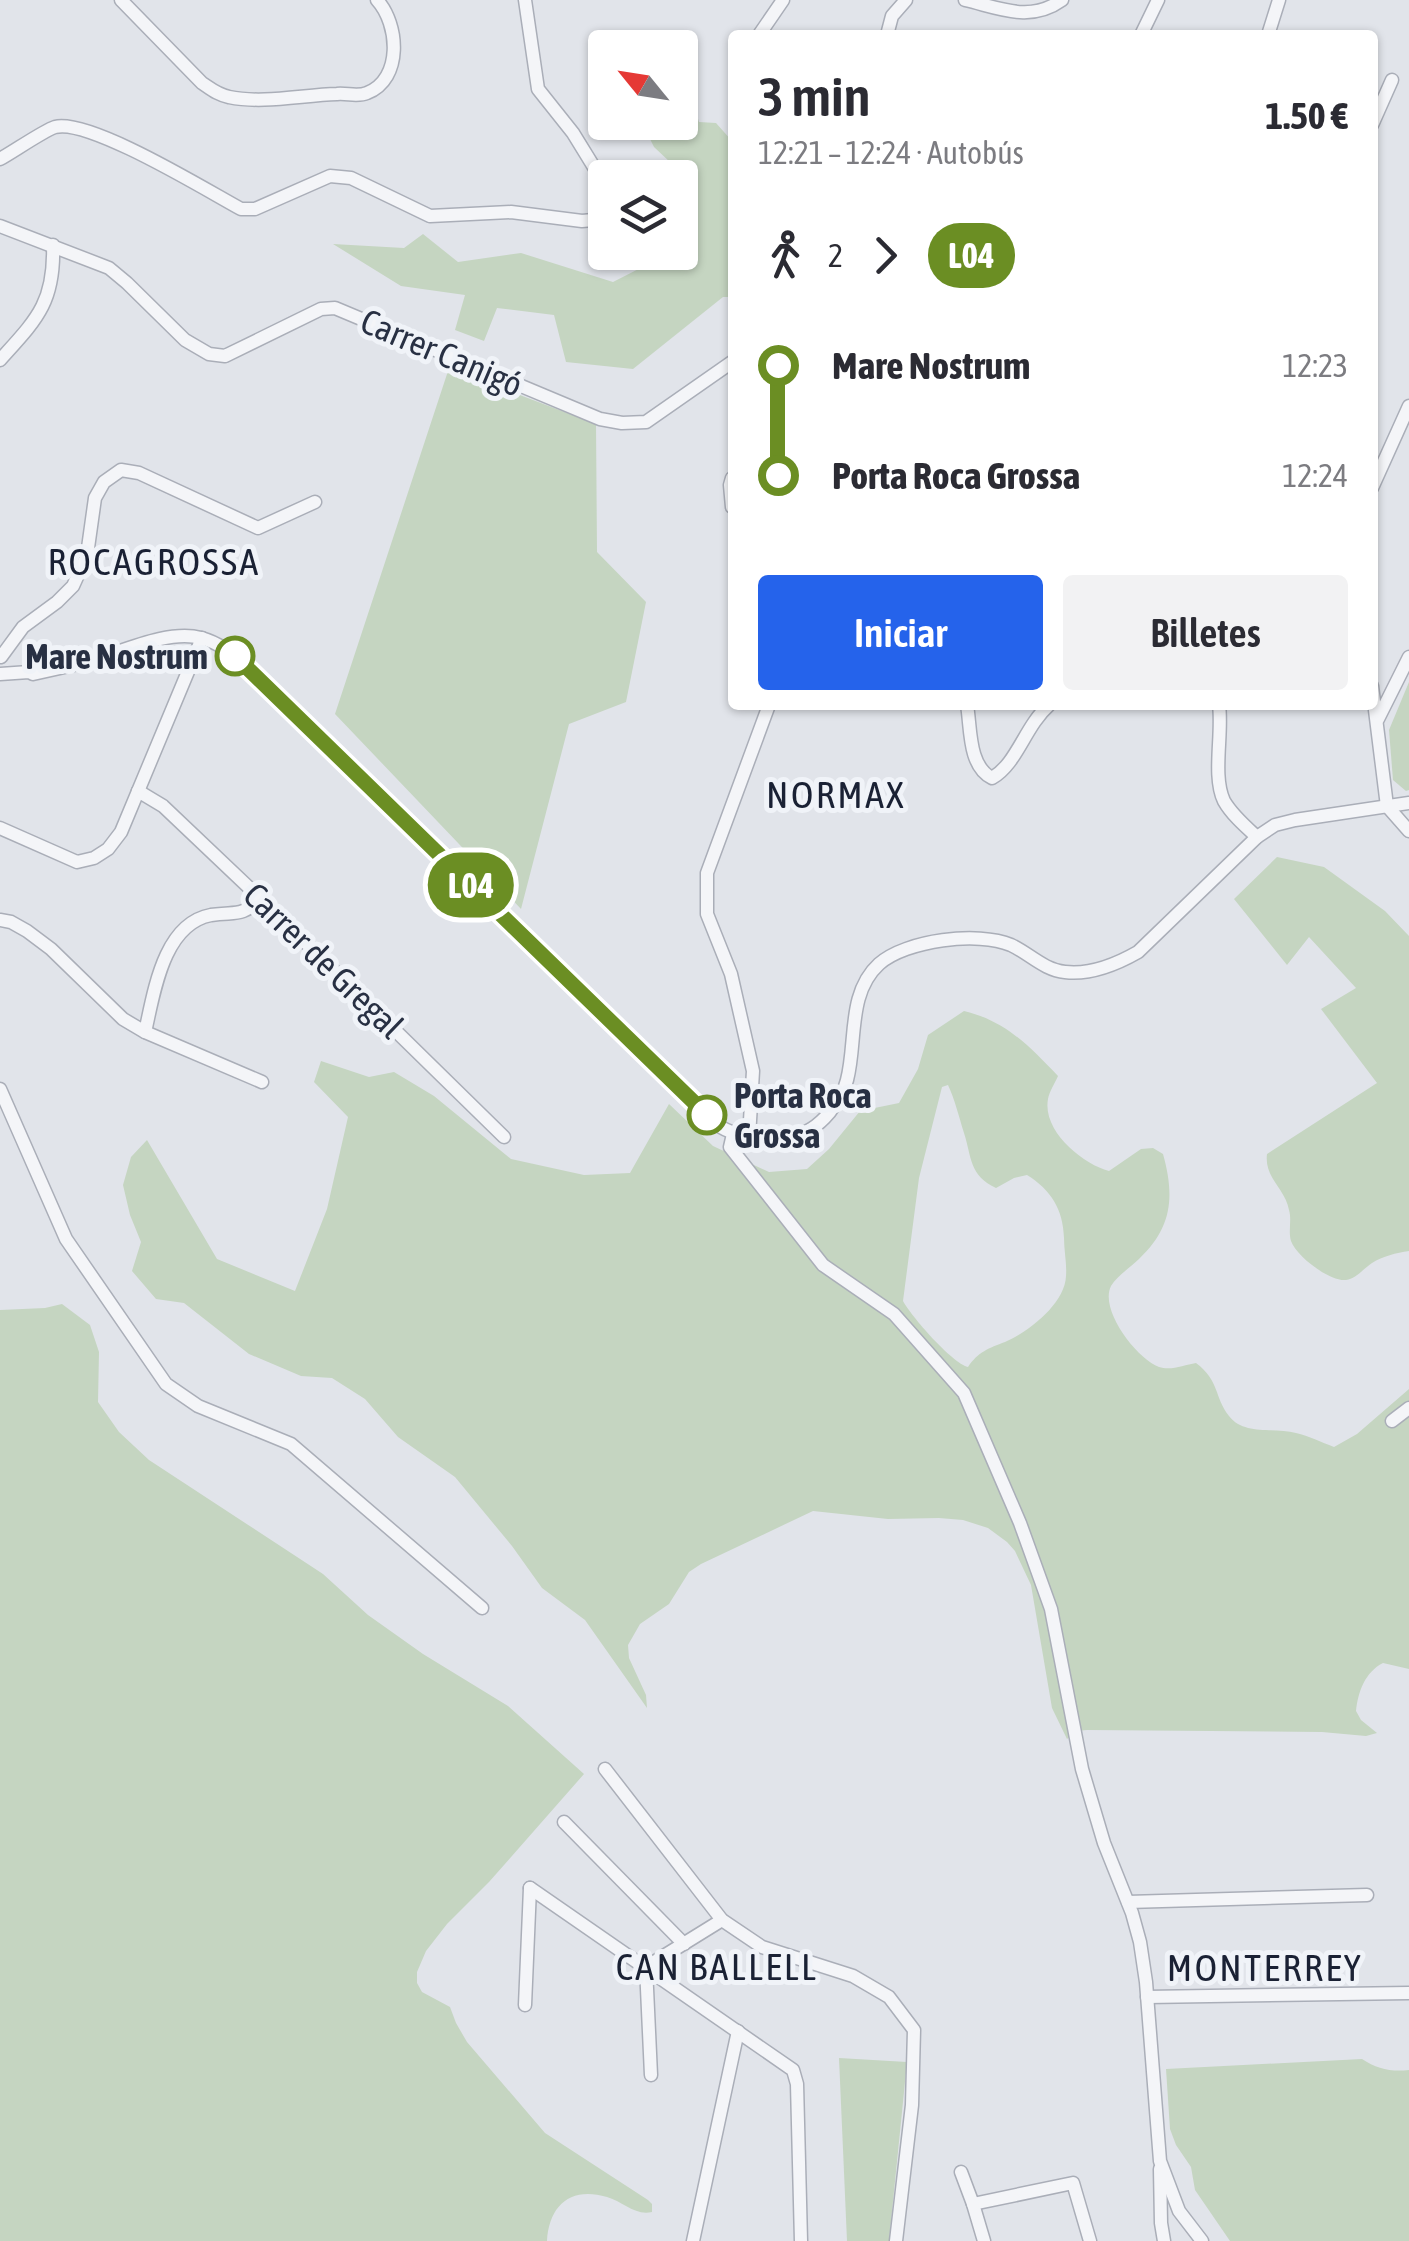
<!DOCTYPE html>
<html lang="es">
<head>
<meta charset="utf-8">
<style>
  body { margin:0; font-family:"Asap Condensed",sans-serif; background:#f2f2f3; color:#2b2b33; height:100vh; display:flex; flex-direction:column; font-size:38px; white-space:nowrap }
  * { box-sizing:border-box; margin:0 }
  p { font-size:32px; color:#7c7c81 }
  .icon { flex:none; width:55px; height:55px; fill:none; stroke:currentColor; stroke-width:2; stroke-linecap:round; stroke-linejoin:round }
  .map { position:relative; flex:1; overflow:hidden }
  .details { position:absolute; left:728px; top:30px; width:650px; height:680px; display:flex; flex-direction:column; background:#fff; border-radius:10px; box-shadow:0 2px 8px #0004 }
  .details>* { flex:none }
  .badge { padding:0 20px; border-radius:32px; font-size:35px; line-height:65px }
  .needle { width:65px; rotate:300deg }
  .tools { position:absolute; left:588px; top:30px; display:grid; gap:20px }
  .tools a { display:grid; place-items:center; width:110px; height:110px; border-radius:10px; background:#fff; box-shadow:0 2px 8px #0004; font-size:50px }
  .map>.badge { position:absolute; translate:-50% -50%; box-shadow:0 0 0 5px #fff }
  .legs { display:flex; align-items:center; gap:15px; height:110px; padding:0 30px; font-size:32px }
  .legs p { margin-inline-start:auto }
  .head { display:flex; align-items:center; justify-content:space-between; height:170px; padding:0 30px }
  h1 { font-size:55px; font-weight:600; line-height:75px }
  .button { display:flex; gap:20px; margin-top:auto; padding:20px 30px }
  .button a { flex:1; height:115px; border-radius:10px; background:#2563eb; color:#fff; font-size:40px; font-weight:600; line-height:115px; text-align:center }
  .button a+a { background:#f2f2f3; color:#2b2b33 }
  ul { padding:0 30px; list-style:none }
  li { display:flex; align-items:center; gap:35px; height:110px; font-size:38px }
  li i { display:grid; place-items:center; width:15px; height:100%; margin:0 12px; background:currentColor }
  li i::after { content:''; width:25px; height:25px; margin:-12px; border:8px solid; border-radius:50%; background:#fff }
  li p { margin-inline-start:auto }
  li:first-child i { background:linear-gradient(#0000 50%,currentColor 0) }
  li:last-child i { background:linear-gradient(currentColor 50%,#0000 0) }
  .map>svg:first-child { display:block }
  .green { fill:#c5d5c1; fill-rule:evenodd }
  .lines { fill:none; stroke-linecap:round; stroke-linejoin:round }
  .minor-casing { stroke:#aaaeb8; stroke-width:15 }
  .minor { stroke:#f4f5f8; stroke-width:12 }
  .line-1-casing { stroke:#fff; stroke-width:22 }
  .line-1 { stroke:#6b8e23; stroke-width:15 }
  .stop-1-dot { fill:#fff; stroke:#6b8e23; stroke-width:5 }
  .labels { text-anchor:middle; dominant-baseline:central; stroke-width:10; stroke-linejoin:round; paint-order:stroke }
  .street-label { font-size:35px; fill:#283043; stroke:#f0f3f8 }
  .stop-label { font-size:35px; font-weight:bold; fill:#283043; stroke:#f0f3f8; text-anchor:end }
  .neighbourhood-label { font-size:38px; letter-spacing:2.5px; fill:#1a2134; stroke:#f0f3f8 }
</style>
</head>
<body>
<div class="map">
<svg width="1409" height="2241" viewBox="0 0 1409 2241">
  <rect width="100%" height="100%" fill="#e1e4ea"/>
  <g class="green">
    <polygon points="680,80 686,80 699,122 716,123 732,141 732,297 723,297 633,369 566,362 554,315 497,308 484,341 455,330 465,295 401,286 333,244 404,248 423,234 458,262 521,253 613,282 670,253 680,252 680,232 689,180 654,147 642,123 680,122"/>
    <polygon points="449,368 596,424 597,552 646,602 626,702 569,724 521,909 335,714"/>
    <polygon points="1409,682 1409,790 1406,791 1393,780 1389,730"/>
    <path d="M1277,857L1324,867L1385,911L1409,936V1251C1396,1253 1383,1256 1372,1263C1364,1268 1356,1279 1346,1280C1330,1282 1296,1256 1291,1241C1288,1231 1292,1220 1289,1210C1285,1188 1264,1178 1267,1154L1377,1083L1321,1009L1356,988L1309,937L1287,965L1234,899Z"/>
    <path d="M964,1011C1006,1021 1029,1046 1058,1076C1055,1083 1049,1092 1048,1099C1042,1131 1083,1164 1109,1171L1141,1149L1153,1148L1163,1154C1175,1197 1172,1228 1139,1259C1131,1267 1117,1276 1111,1286C1099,1310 1137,1359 1159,1367C1171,1371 1184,1365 1196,1363C1220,1381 1214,1397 1229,1416C1244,1436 1275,1427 1296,1433C1309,1436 1321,1442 1334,1447L1357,1434L1409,1389V1669L1383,1663C1365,1672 1358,1692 1356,1711L1361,1720L1377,1733L1366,1736L1322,1732L1087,1730L1076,1731L1067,1739L1052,1708L1031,1585L1015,1551L1007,1542L988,1528L963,1520L939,1518L888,1519L813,1511L701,1564L689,1572L669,1604L640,1624L628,1645L629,1658L646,1695L647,1708L585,1620L542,1588L512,1546L455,1477L398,1437L365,1399L332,1378L301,1376L249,1354L184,1303L156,1299L132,1271L141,1242L130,1215L123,1185L131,1157L147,1140L217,1259L295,1291L327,1209L348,1117L314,1082L321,1061L369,1077L394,1072L434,1096L511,1159L584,1175L630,1173L669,1104L713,1146L769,1172L807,1169L829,1149L860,1111L899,1103L918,1069L928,1035ZM948,1085C955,1100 959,1117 964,1133C972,1158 969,1175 996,1188L1014,1178L1027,1175C1051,1190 1063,1209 1064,1238C1064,1251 1067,1264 1066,1276C1065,1304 1028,1332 1005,1342C989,1348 978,1352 968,1367C952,1363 911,1316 903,1301L919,1178L942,1087Z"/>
    <path d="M62,1304L90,1325L99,1352L98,1402L119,1432L149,1460L323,1574L368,1615L423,1654L508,1706L584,1774L489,1882L447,1924L426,1951L417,1972V1983L422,1992L450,2007L456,2023L467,2042L545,2133L648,2200L652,2204V2212C635,2216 624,2202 607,2197C571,2186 549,2205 547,2241H0V1310L45,1308Z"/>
    <polygon points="839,2058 907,2062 889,2241 847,2241"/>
    <path d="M1362,2059C1377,2069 1391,2072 1409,2070V2241H1230L1195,2190L1191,2167L1176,2145L1170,2129L1166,2069Z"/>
  </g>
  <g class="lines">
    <g class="minor-casing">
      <g id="minor">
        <path d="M121,0L202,83C211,89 218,95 229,97C263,104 302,95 337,94C347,93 358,97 367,93C403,79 399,24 377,0"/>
        <polyline points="525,0 538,89 573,133 605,185"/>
        <path d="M965,0C1000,8 1030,23 1062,0"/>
        <polyline points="759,35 783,0"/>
        <polyline points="887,35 892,16 906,0"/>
        <polyline points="1141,35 1158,0"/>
        <polyline points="1268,35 1279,0"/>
        <polyline points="1372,125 1392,80"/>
        <path d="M0,159C13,152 43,131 55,127C89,118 206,190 241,209H255L330,176L351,178L430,216L511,212L582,221L593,220L605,208"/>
        <polyline points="0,226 109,268 127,283 185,340 209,354 225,356 321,309 335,308 600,419 622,423 646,422 732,362"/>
        <path d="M0,360C36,320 55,303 53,245"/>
        <polyline points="732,478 730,485 732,507"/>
        <polyline points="1372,488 1409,406"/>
        <polyline points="1,657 23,627 57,602 73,586 87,555 95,498 104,482 121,470 139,473 258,528 315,502"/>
        <path d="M0,674L29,672L33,674C51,670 69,666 87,662C120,653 167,629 201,638C220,643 232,654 247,667L717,1125C739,1138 766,1143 791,1137C806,1134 819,1125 829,1113C837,1102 844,1093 847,1080C857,1042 847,993 879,964C906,940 978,931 1011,945C1030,954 1044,970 1065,972C1090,975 1117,964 1138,952L1257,837L1275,825L1295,820L1409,803"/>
        <polyline points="1372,686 1387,806"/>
        <path d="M967,705C971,728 968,766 992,778C1017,764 1025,726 1049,705"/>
        <path d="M1219,705C1223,734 1212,776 1224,801C1232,815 1246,827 1257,837"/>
        <polyline points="1378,719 1409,657"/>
        <polyline points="138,791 163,806 261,899 504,1137"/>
        <polyline points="1387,806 1409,831"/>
        <polyline points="0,828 77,862 94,858 108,849 121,832 202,638"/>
        <polyline points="0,920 11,922 27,931 51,949 123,1019 145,1032 262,1082"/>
        <path d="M145,1032C154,993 163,924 211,915C237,911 239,918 261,899"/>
        <polyline points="0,1089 66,1239 166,1384 198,1406 291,1444 482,1608"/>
        <polyline points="733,1134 730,1147 823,1265 894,1314 964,1393 1020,1523 1051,1609 1082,1769 1104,1843 1132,1913 1140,1942 1146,1982 1160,2161 1179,2211 1202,2241"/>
        <polyline points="749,1137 753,1071 731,974 707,914 707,873 769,705"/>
        <polyline points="1392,1421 1409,1408"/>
        <polyline points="605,1769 722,1920 762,1947 853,1976 889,1997 914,2030 912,2105 896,2241"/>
        <polyline points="564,1822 684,1944"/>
        <polyline points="530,1888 793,2070 797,2084 801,2241"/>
        <polyline points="1128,1902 1367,1895"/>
        <polyline points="1147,1997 1409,1993"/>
        <polyline points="525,2005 530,1888"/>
        <polyline points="651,2075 646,1967 722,1920"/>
        <polyline points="1160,2169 1161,2223 1164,2241"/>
        <polyline points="961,2172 973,2204 984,2241"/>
        <polyline points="973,2204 1073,2183 1090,2241"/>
        <polyline points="693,2241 738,2031"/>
      </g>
    </g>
    <use href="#minor" class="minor"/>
  </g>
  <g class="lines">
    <g class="line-1-casing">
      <polyline id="line-1" points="235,656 707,1115"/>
    </g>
    <use href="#line-1" class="line-1"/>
  </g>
  <g class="stop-1-dot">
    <circle cx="235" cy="656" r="18"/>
    <circle cx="707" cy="1115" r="18"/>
  </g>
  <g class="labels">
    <g class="street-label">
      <text transform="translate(442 352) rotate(23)">Carrer Canigó</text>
      <text transform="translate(324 960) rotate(44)">Carrer de Gregal</text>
    </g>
    <g class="stop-label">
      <text x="208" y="656">Mare Nostrum</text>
      <text x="734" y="1095" text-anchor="start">Porta Roca<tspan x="734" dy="40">Grossa</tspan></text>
    </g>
    <g class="neighbourhood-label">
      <text x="154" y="561">ROCAGROSSA</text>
      <text x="836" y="794">NORMAX</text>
      <text x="717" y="1966">CAN BALLELL</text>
      <text x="1265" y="1967">MONTERREY</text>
    </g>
  </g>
</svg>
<div class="tools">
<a><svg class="needle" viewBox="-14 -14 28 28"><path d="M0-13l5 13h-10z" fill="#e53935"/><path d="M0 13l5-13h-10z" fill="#7c7c81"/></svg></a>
<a><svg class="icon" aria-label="layers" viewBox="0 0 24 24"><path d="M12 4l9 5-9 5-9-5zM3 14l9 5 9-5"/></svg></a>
</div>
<b class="badge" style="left:471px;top:885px;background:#6b8e23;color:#fff">L04</b>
<section class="details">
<div class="head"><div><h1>3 min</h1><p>12:21 – 12:24 · Autobús</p></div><b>1.50 €</b></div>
<div class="legs"><svg class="icon" aria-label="walk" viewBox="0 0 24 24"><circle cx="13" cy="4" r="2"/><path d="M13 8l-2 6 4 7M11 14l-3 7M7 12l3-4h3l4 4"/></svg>2<svg class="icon" aria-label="forward" viewBox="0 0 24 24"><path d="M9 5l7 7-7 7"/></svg><b class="badge" style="background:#6b8e23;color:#fff">L04</b></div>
<ul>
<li><i style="color:#6b8e23"></i><b>Mare Nostrum</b><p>12:23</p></li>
<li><i style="color:#6b8e23"></i><b>Porta Roca Grossa</b><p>12:24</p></li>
</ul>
<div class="button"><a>Iniciar</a><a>Billetes</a></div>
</section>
</div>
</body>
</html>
